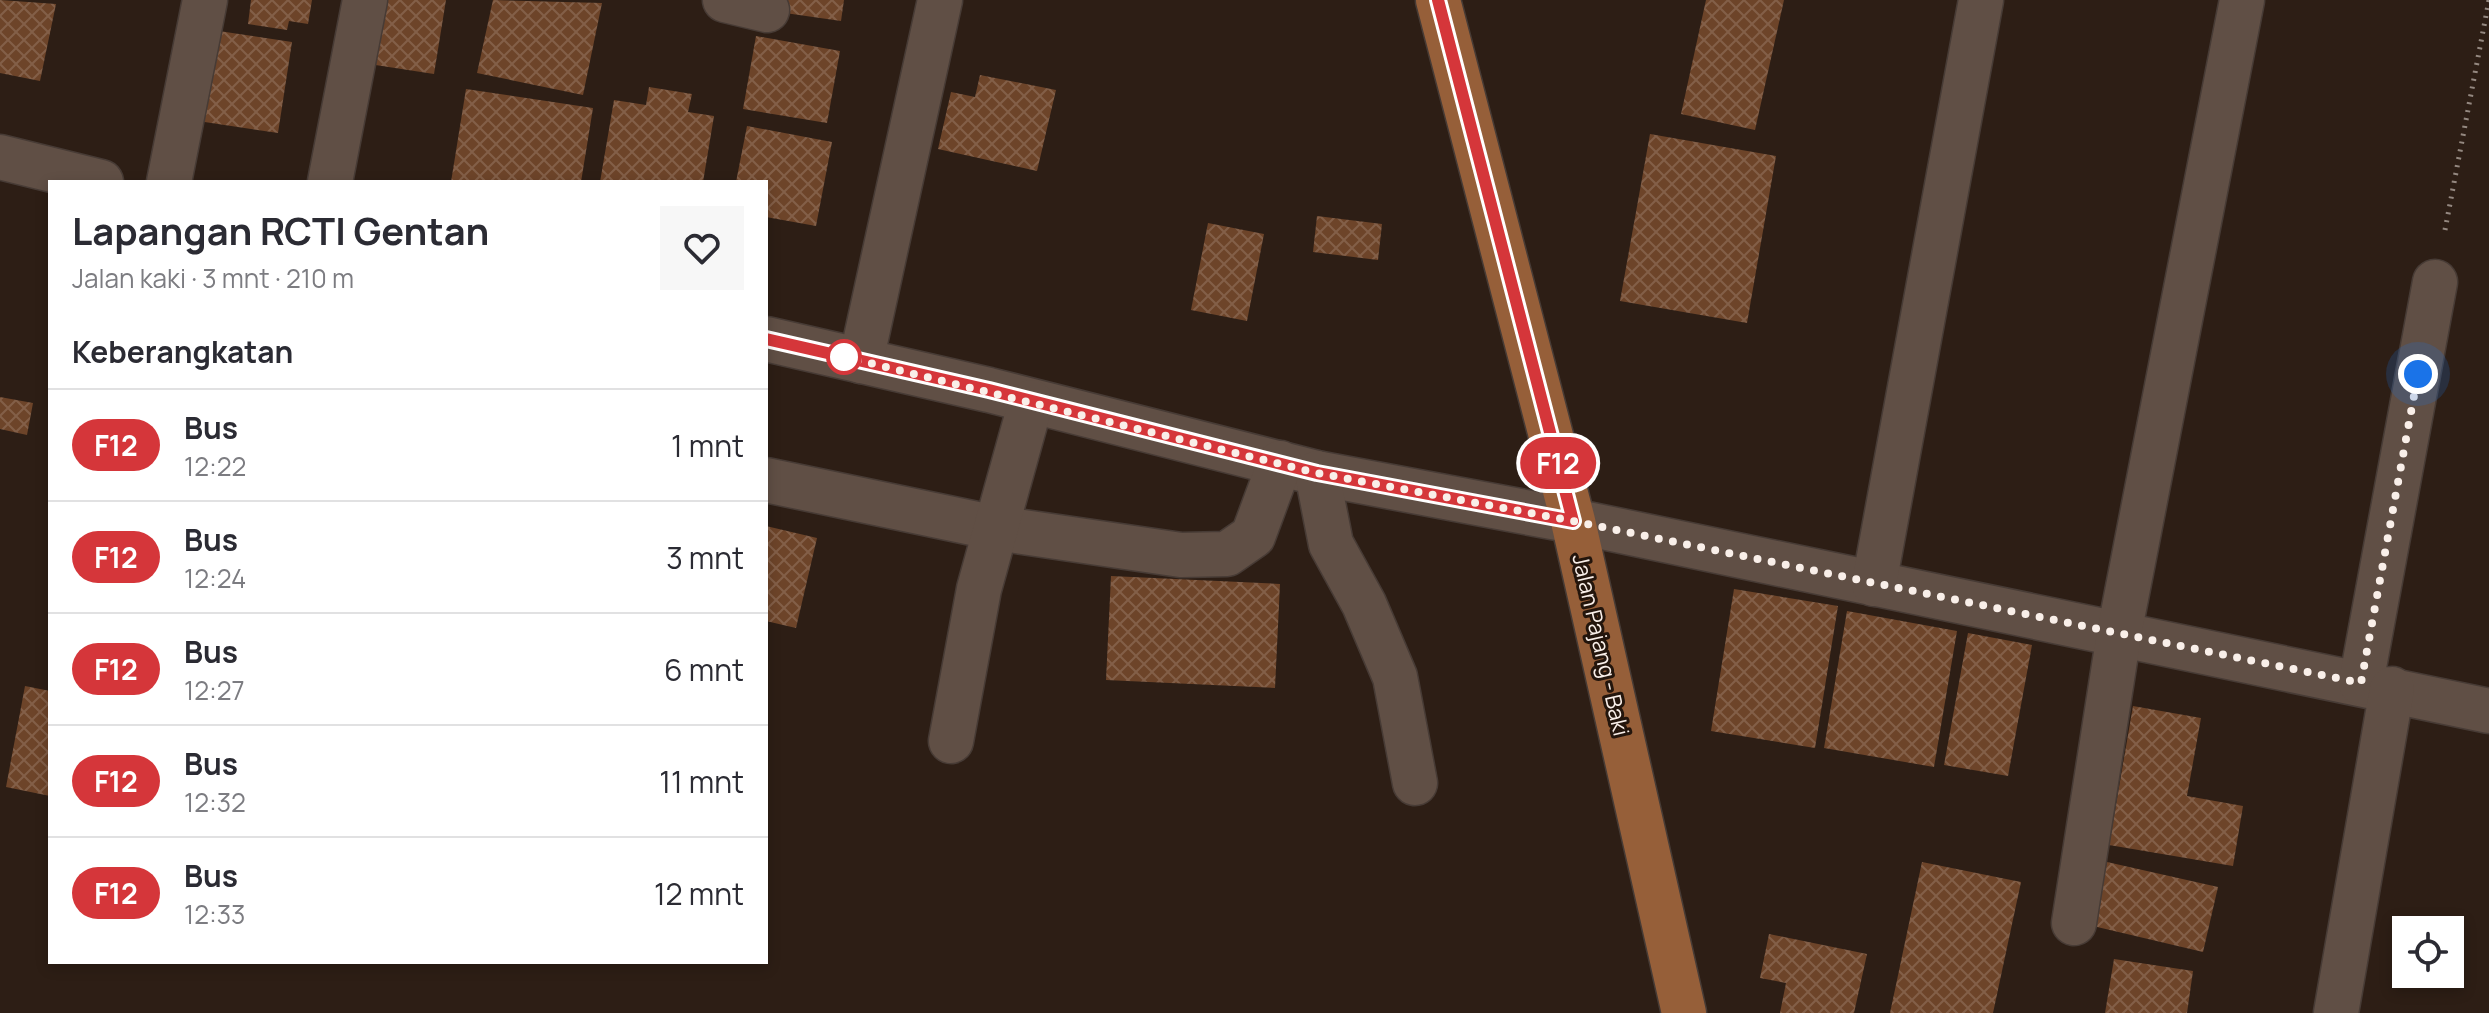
<!DOCTYPE html>
<html lang="id">
<head>
<meta charset="utf-8">
<style>
  body { margin:0; font-family:Manrope,sans-serif; background:#f7f7f7; color:#2b2b33; height:100vh; display:flex; flex-direction:column; font-size:30px; white-space:nowrap }
  * { box-sizing:border-box; margin:0 }
  p { font-size:26px; color:#7c7c81 }
  .icon { flex:none; width:44px; height:44px; fill:none; stroke:currentColor; stroke-width:2; stroke-linecap:round; stroke-linejoin:round }
  .map { position:relative; flex:1; overflow:hidden }
  .panel { position:absolute; left:48px; top:180px; width:720px; height:784px; display:flex; flex-direction:column; background:#fff; border-radius:0px; box-shadow:0 4px 12px #0003 }
  .panel>* { flex:none }
  .badge { padding:0 16px; border-radius:26px; font-size:28px; line-height:52px }
  .buttons { position:absolute; left:2392px; top:916px; display:grid; gap:16px }
  .buttons a { display:grid; place-items:center; width:72px; height:72px; border-radius:0px; background:#fff; box-shadow:0 4px 12px #0003; font-size:40px }
  .you { position:absolute; width:40px; height:40px; margin:-20px; border:6px solid #fff; border-radius:50%; background:#1a73e8; box-shadow:0 0 0 12px #1a73e833 }
  .map>.badge { position:absolute; translate:-50% -50%; box-shadow:0 0 0 4px #fff }
  h2 { padding:0 24px; font-size:30px; line-height:72px }
  .round { display:grid; place-items:center; flex:none; width:84px; height:84px; border-radius:0px; background:#f7f7f7 }
  .overview { display:flex; align-items:center; justify-content:space-between; height:136px; padding:0 24px }
  h1 { font-size:38px; font-weight:700; line-height:60px }
  ul { padding:0; list-style:none }
  li { display:flex; align-items:center; gap:24px; height:112px; padding:0 24px; border-top:2px solid #e1e1e2 }
  li div { flex:1 }
  li b { display:block; font-size:30px }
  li em { font-style:normal }
  li .badge { min-width:88px; font-weight:700; text-align:center }
  .map>svg:first-child { display:block }
  .building { fill:url(#building-cross-hatch) }
  .lines { fill:none; stroke-linecap:round; stroke-linejoin:round }
  .minor-casing { stroke:#473b35; stroke-width:47 }
  .major-casing { stroke:#473b35; stroke-width:47 }
  .path { stroke:#948880; stroke-width:5; stroke-dasharray:2 6; stroke-linecap:butt }
  .minor { stroke:#604f45; stroke-width:44 }
  .major { stroke:#965f39; stroke-width:44 }
  .line-casing { stroke:#fff; stroke-width:18 }
  .line { stroke:#d5363a; stroke-width:12 }
  .walk { stroke:#f9efe9; stroke-width:8; stroke-dasharray:0 14.4 }
  .stop-dot { fill:#fff; stroke:#d5363a; stroke-width:4 }
  .labels { text-anchor:middle; dominant-baseline:central; stroke-width:6; stroke-linejoin:round; paint-order:stroke }
  .street-label { font-size:22px; fill:#f9efe9; stroke:#23150c }
</style>
</head>
<body>
<div class="map">
<svg width="2489" height="1013" viewBox="0 0 2489 1013">
  <defs>
    <pattern id="building-cross-hatch" width="8" height="8" patternUnits="userSpaceOnUse" patternTransform="scale(2)"><rect width="8" height="8" fill="#6d4429"/><path d="M0 0l8 8M0 8l8-8" fill="none" stroke="#835f48"/></pattern>
  </defs>
  <rect width="100%" height="100%" fill="#2d1e15"/>
  <g class="building">
    <polygon points="0,0 56,4 40,81 0,73"/>
    <polygon points="251,0 312,0 308,24 289,21 287,30 248,24"/>
    <polygon points="379,0 446,0 434,74 369,64"/>
    <polygon points="493,0 602,3 583,95 477,73"/>
    <polygon points="787,0 844,0 841,21 785,13"/>
    <polygon points="1706,0 1784,0 1755,130 1681,114"/>
    <polygon points="212,30 292,42 278,133 198,121"/>
    <polygon points="756,36 840,51 827,123 743,109"/>
    <polygon points="980,75 1056,90 1037,171 938,149 951,92 975,97"/>
    <polygon points="649,87 692,94 688,112 714,116 703,182 600,182 614,100 646,105"/>
    <polygon points="466,89 593,108 581,182 451,182"/>
    <polygon points="747,126 832,142 816,226 766,217 766,182 736,182"/>
    <polygon points="1650,134 1776,156 1747,323 1620,301"/>
    <polygon points="1317,216 1382,224 1378,260 1313,252"/>
    <polygon points="1208,223 1264,234 1247,321 1191,310"/>
    <polygon points="0,397 33,403 27,435 0,429"/>
    <polygon points="766,526 817,538 796,628 766,621"/>
    <polygon points="1111,576 1280,584 1275,688 1106,680"/>
    <polygon points="1734,589 1838,606 1815,748 1711,731"/>
    <polygon points="1847,611 1957,631 1934,767 1824,748"/>
    <polygon points="1968,633 2032,645 2008,776 1944,765"/>
    <polygon points="25,686 50,691 50,796 6,787"/>
    <polygon points="2133,706 2201,718 2187,796 2243,806 2233,866 2109,845"/>
    <polygon points="1922,862 2021,882 1993,1013 1890,1013"/>
    <polygon points="2107,862 2218,887 2203,952 2093,926"/>
    <polygon points="1769,934 1867,954 1854,1013 1780,1013 1786,983 1760,978"/>
    <polygon points="2114,959 2193,971 2187,1013 2105,1013"/>
  </g>
  <g class="lines">
    <g class="minor-casing">
      <g id="minor">
        <polyline points="725,0 767,10"/>
        <polyline points="0,157 101,182"/>
        <polyline points="169,182 205,0"/>
        <polyline points="330,182 365,0"/>
        <polyline points="766,339 989,390 1317,473 1573,521 2489,711"/>
        <polyline points="861,361 940,0"/>
        <polyline points="1317,473 1331,544 1364,604 1395,677 1415,783"/>
        <polyline points="766,480 996,528 1181,555 1227,554 1253,536 1280,463"/>
        <polyline points="1874,584 1981,0"/>
        <polyline points="2361,683 2435,282"/>
        <polyline points="951,741 979,589 1031,402"/>
        <polyline points="2074,923 2119,634 2242,0"/>
        <polyline points="2336,1013 2392,689"/>
      </g>
    </g>
    <g class="major-casing">
      <polyline id="major" points="1438,0 1573,521 1684,1013"/>
    </g>
    <polyline class="path" points="2445,230 2489,0"/>
    <use href="#minor" class="minor"/>
    <use href="#major" class="major"/>
  </g>
  <g class="lines">
    <g class="line-casing">
      <polyline id="line" points="766,339 989,390 1317,473 1573,521 1438,0"/>
    </g>
    <use href="#line" class="line"/>
    <polyline class="walk" points="844,357 837,355 1317,473 1573,521 2361,683 2418,374"/>
  </g>
  <circle class="stop-dot" cx="844" cy="357" r="16"/>
  <g class="labels">
    <g class="street-label">
      <text transform="translate(1601 645) rotate(77)">Jalan Pajang - Baki</text>
    </g>
  </g>
</svg>
<div class="buttons">
<a><svg class="icon" aria-label="locate" viewBox="0 0 24 24"><circle cx="12" cy="12" r="6"/><path d="M12 2v4M12 18v4M2 12h4M18 12h4"/></svg></a>
</div>
<div class="you" style="left:2418px;top:374px"></div>
<b class="badge" style="left:1558px;top:463px;background:#d5363a;color:#fff">F12</b>
<section class="panel">
<div class="overview"><div><h1>Lapangan RCTI Gentan</h1><p>Jalan kaki · 3 mnt · 210 m</p></div><a class="round"><svg class="icon" aria-label="heart" viewBox="0 0 24 24"><path d="M12 20l-8-8c-3-5 5-10 8-4 3-6 11-1 8 4z"/></svg></a></div>
<h2>Keberangkatan</h2>
<ul>
<li><span class="badge" style="background:#d5363a;color:#fff">F12</span><div><b>Bus</b><p>12:22</p></div><em>1 mnt</em></li>
<li><span class="badge" style="background:#d5363a;color:#fff">F12</span><div><b>Bus</b><p>12:24</p></div><em>3 mnt</em></li>
<li><span class="badge" style="background:#d5363a;color:#fff">F12</span><div><b>Bus</b><p>12:27</p></div><em>6 mnt</em></li>
<li><span class="badge" style="background:#d5363a;color:#fff">F12</span><div><b>Bus</b><p>12:32</p></div><em>11 mnt</em></li>
<li><span class="badge" style="background:#d5363a;color:#fff">F12</span><div><b>Bus</b><p>12:33</p></div><em>12 mnt</em></li>
</ul>
</section>
</div>
</body>
</html>
